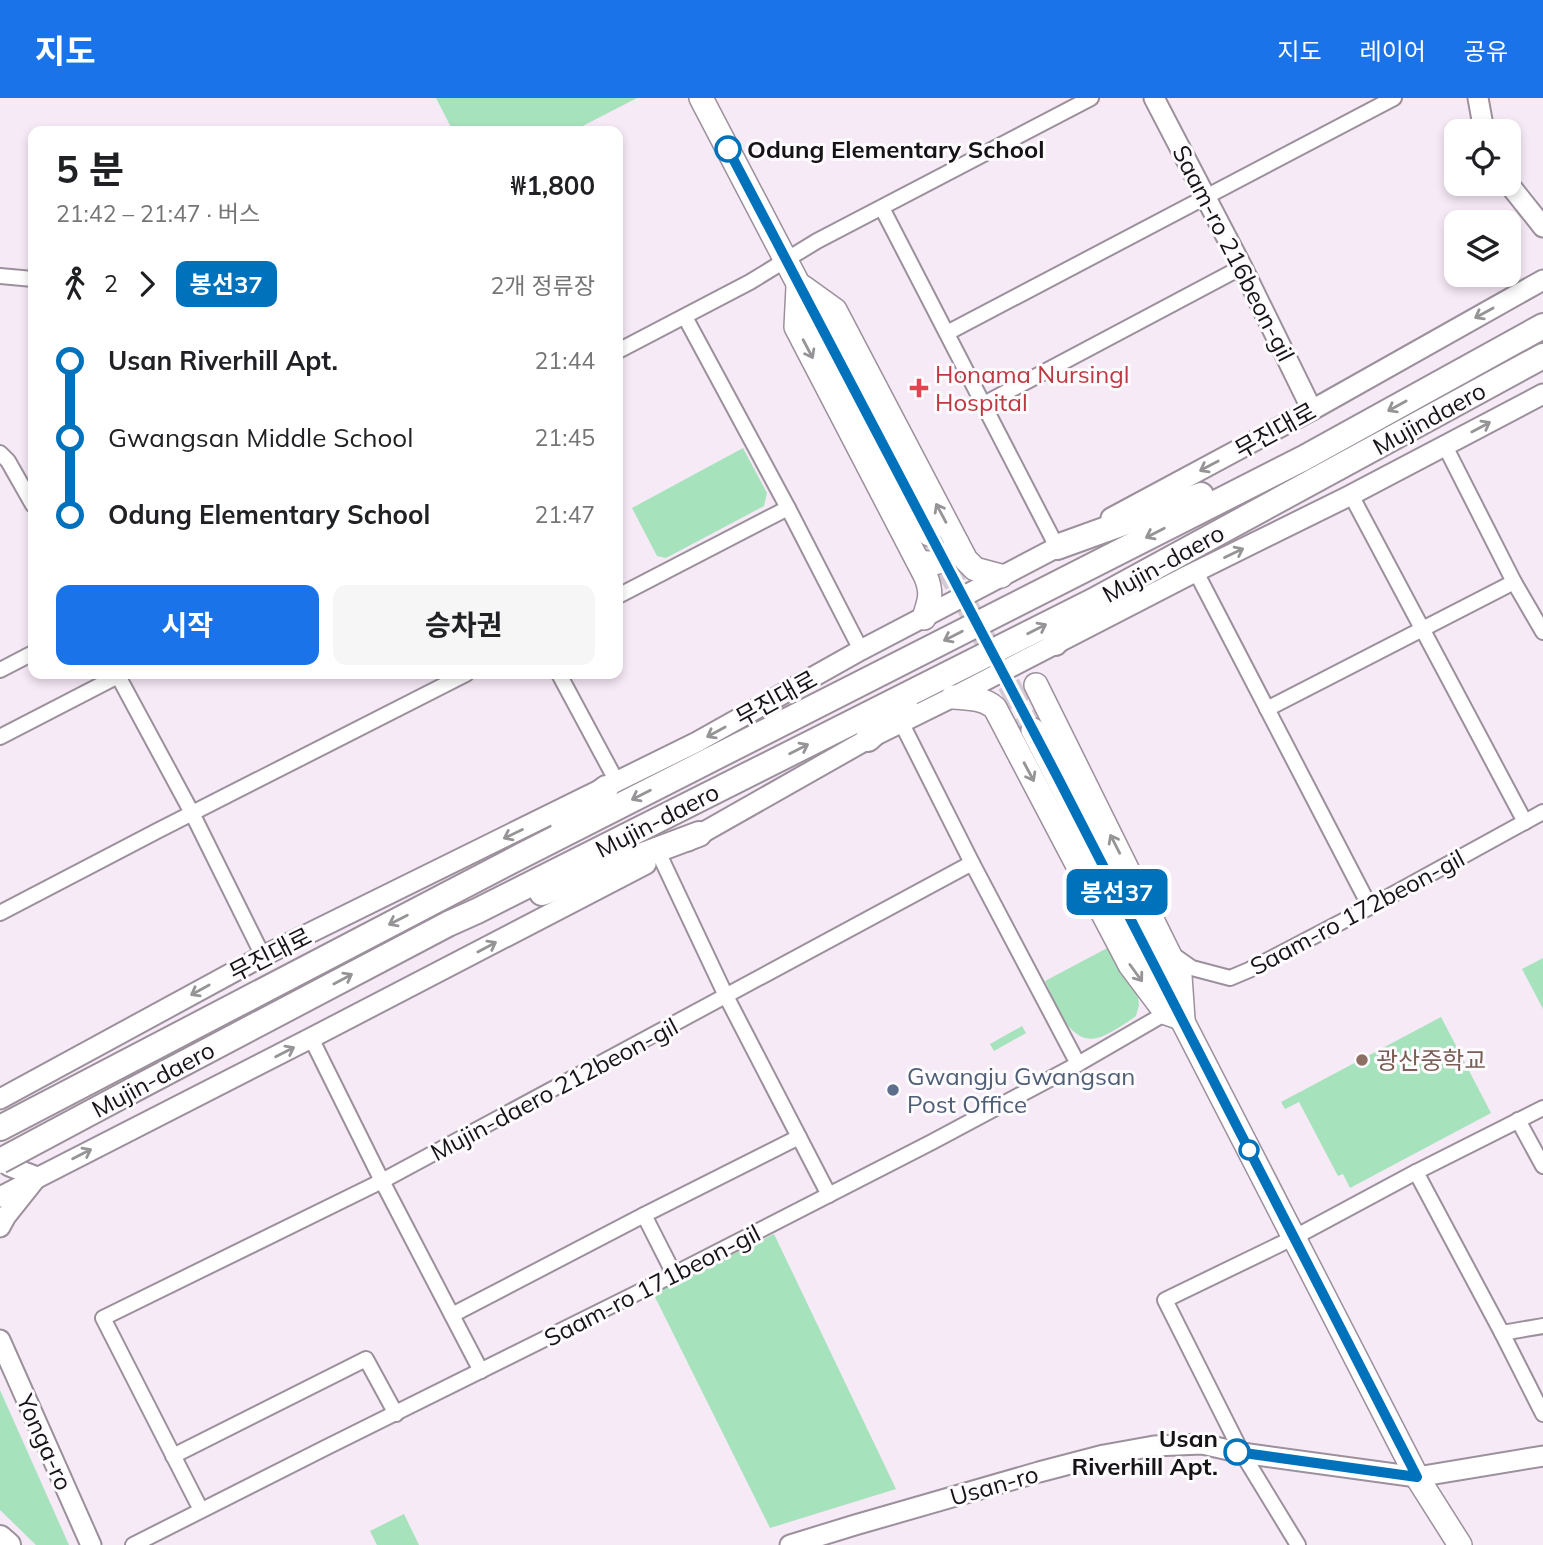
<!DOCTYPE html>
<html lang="ko">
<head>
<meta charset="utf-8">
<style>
  body { margin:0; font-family:Mulish,"Noto Sans KR",sans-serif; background:#f6f6f6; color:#202124; height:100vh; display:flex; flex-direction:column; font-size:26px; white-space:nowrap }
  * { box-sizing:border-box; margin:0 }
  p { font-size:23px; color:#757577 }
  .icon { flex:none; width:38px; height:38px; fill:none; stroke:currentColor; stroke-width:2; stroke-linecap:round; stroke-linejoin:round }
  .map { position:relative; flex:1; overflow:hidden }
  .side { position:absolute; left:28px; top:28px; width:595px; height:553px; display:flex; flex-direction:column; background:#fff; border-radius:14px; box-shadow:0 4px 10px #0003 }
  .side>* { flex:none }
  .badge { padding:0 14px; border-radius:10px; font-size:24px; line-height:46px }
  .buttons { position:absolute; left:1444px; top:21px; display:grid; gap:14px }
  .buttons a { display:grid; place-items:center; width:77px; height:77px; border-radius:14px; background:#fff; box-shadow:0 4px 10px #0003; font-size:35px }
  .map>.badge { position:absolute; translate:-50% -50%; box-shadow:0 0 0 4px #fff }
  .legs { display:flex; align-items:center; gap:10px; height:77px; padding:0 28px; font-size:23px }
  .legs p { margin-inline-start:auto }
  .overview { display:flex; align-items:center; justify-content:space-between; height:119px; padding:0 28px }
  h1 { font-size:38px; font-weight:700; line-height:52px }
  .cta { display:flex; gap:14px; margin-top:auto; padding:14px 28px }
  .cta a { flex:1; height:80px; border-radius:14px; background:#1a73e8; color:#fff; font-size:28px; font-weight:700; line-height:80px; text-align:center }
  .cta a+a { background:#f6f6f6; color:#202124 }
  ul { padding:0 28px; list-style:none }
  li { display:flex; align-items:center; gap:24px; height:77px; font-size:26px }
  li i { display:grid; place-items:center; width:10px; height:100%; margin:0 9px; background:currentColor }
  li i::after { content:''; width:18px; height:18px; margin:-9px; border:5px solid; border-radius:50%; background:#fff }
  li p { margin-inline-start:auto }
  li:first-child i { background:linear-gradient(#0000 50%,currentColor 0) }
  li:last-child i { background:linear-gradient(currentColor 50%,#0000 0) }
  header { display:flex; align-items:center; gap:42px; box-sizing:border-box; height:98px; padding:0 35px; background:#1a73e8; color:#fff }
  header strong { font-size:33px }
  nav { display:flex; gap:38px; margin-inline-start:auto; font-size:24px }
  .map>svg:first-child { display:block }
  .green { fill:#a6e2bc }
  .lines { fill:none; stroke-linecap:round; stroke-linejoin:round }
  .primary-tunnel { stroke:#d4cad5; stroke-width:23; stroke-dasharray:23 11; stroke-linecap:butt }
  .street-casing { stroke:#9b909c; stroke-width:18 }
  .secondary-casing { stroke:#9b909c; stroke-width:23 }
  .primary-casing { stroke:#9b909c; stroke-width:26 }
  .highway-casing { stroke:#9b909c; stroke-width:28 }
  .street { stroke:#fff; stroke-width:14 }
  .secondary { stroke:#fff; stroke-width:19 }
  .primary { stroke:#fff; stroke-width:23 }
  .highway { stroke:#fff; stroke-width:24 }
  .highway-bridge-casing { stroke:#9b909c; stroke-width:28; stroke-linecap:butt }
  .highway-bridge { stroke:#fff; stroke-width:24 }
  .oneway { stroke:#969496 }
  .line-1-casing { stroke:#fff; stroke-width:16 }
  .line-1 { stroke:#0072bc; stroke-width:10 }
  .stop-1-dot { fill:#fff; stroke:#0072bc; stroke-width:3.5 }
  .health-dot { fill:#e0444e; stroke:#fdfbfd; stroke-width:2.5 }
  .education-dot { fill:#8d6e63; stroke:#fdfbfd; stroke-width:2.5 }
  .service-dot { fill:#5c6f8a; stroke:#fdfbfd; stroke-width:2.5 }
  .labels { text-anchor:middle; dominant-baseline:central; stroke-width:6; stroke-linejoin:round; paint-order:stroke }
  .stop-label { font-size:24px; font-weight:bold; fill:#161216; stroke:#fdfbfd; text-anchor:start }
  .street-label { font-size:24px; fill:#161216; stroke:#fdfbfd }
  .health-label { font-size:24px; fill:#be3a42; stroke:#fdfbfd; text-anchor:start }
  .education-label { font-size:24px; fill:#785e54; stroke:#fdfbfd; text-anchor:start }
  .service-label { font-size:24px; fill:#4e5e75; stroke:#fdfbfd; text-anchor:start }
</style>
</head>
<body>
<header>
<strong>지도</strong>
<nav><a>지도</a><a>레이어</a><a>공유</a></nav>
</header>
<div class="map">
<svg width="1543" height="1447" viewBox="0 0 1543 1447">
  <rect width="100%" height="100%" fill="#f6eaf7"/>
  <g class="green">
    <polygon points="436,0 637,0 573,33 453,33"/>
    <polygon points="743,350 767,395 764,408 666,460 657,458 632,410"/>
    <path d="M1113,847L1138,899L1139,907L1136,918C1128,924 1107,938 1097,940C1068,947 1055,903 1045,883Z"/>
    <polygon points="1543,860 1543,911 1522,871"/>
    <polygon points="1441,919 1491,1015 1350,1090 1343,1076 1338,1078 1299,1004 1285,1011 1281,1004"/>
    <polygon points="1022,928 1026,935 994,953 990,946"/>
    <polygon points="774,1136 896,1391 770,1430 653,1195"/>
    <polygon points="0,1292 69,1447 36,1447 0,1412"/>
    <polygon points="404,1416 419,1447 377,1447 370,1433"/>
  </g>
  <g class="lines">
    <polyline class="primary-tunnel" points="929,436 1033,632"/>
    <g class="street-casing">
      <g id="street">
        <polyline points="882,110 1057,449"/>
        <polyline points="0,178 33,181"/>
        <polyline points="685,219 788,410 861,552"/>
        <polyline points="947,235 1394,0"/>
        <polyline points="618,253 750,184 817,143 1091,0"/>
        <polyline points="984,306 1242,169"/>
        <polyline points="1445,348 1514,484 1543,534"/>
        <polyline points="0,355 8,363 33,407"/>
        <polyline points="1351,397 1525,724"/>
        <polyline points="1196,474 1370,809"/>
        <polyline points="618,498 788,410"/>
        <polyline points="0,572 33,555"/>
        <polyline points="117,576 192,715 263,858"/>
        <polyline points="559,576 617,684"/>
        <polyline points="1267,611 1514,484"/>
        <polyline points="901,624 972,765 1078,966"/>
        <polyline points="0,639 118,578"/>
        <polyline points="660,758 726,898 829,1097"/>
        <polyline points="0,815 159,732 466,576"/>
        <polyline points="1172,856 1192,870 1230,880 1249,872 1370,809 1543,714"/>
        <polyline points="311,940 382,1083 481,1273"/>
        <polyline points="1518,1022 1543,1068"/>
        <polyline points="1416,1074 1502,1235 1543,1316"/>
        <polyline points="644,1117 674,1176"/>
        <polyline points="452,1217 644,1117 799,1039"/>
        <polyline points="1502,1235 1543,1228"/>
        <polyline points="173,1358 366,1261 396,1316"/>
        <polyline points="201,1412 103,1220 382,1083 972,765"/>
        <polyline points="133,1447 325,1350 643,1192 932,1044 1078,966 1166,915"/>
        <polyline points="1298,1447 1242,1355 1165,1202 1295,1139 1416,1074 1543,1010"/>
      </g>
    </g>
    <g class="secondary-casing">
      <g id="secondary">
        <polyline points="1154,0 1242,169 1312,312"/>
        <polyline points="1478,0 1484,33"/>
        <polyline points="1508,85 1543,129"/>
        <polyline points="1111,420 1312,312 1543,182"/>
        <polyline points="688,743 868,641 953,599 1187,478 1351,397 1543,296"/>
        <polyline points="0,1001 263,858 697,644 861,552 1069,443"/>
        <polyline points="0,1060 9,1068 37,1079 6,1118 0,1129"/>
        <polyline points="0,1099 311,940 646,766"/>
        <polyline points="0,1242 91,1447"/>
        <polyline points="790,1447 855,1427 1039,1374 1104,1357 1154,1348 1202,1346 1242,1355 1417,1379 1543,1358"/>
      </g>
    </g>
    <g class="primary-casing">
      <g id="primary">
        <polyline points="701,0 929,436"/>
        <path d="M798,189L796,229L926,479C933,497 929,503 924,520"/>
        <polyline points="803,189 835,212 966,462 975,471 1001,478"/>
        <path d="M919,464C937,467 951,463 957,445"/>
        <path d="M953,599C968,600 984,600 995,610L1130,867L1166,915L1183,921L1180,878L1036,587"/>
        <polyline points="1033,632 1417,1379 1460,1447"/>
      </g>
    </g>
    <g class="highway-casing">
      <g id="highway">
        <polyline points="1057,449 1201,397"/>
        <polyline points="1055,545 1083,514"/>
        <polyline points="868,641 905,607"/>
        <polyline points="563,725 606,690"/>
        <polyline points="542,795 699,736"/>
        <polyline points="131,993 448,826 477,813 1093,503 1543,258"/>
        <polyline points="0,1030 523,757 1304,360 1543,228"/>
        <polyline points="0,1440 8,1447"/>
      </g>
    </g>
    <use href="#street" class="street"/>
    <use href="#secondary" class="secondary"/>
    <use href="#primary" class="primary"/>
    <use href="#highway" class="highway"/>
    <g class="highway-bridge-casing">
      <polyline id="highway-bridge" points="0,1063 131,993"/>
    </g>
    <use href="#highway-bridge" class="highway-bridge"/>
  </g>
  <defs><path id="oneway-shaft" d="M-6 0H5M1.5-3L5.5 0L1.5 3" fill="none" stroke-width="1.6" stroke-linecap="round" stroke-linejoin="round" transform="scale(1.75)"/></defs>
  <g class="oneway">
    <use href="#oneway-shaft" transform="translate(1484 215) rotate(151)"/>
    <use href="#oneway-shaft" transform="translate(808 251) rotate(62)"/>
    <use href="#oneway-shaft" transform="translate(1397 308) rotate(151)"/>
    <use href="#oneway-shaft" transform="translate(1481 329) rotate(-28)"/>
    <use href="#oneway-shaft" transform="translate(1209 368) rotate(152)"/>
    <use href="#oneway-shaft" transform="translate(941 415) rotate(-118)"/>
    <use href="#oneway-shaft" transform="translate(1155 435) rotate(153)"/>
    <use href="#oneway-shaft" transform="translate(1234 455) rotate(-26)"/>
    <use href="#oneway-shaft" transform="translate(1037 531) rotate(-27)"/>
    <use href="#oneway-shaft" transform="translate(953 538) rotate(153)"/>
    <use href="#oneway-shaft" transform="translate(716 634) rotate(151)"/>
    <use href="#oneway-shaft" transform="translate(799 651) rotate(-27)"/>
    <use href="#oneway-shaft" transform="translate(1029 674) rotate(62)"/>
    <use href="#oneway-shaft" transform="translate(641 697) rotate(153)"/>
    <use href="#oneway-shaft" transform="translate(513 736) rotate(154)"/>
    <use href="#oneway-shaft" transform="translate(1115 746) rotate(-117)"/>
    <use href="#oneway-shaft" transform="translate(398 822) rotate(153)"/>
    <use href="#oneway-shaft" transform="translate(487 849) rotate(-28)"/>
    <use href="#oneway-shaft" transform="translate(1136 875) rotate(54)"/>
    <use href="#oneway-shaft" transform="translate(343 881) rotate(-28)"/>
    <use href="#oneway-shaft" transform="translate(200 892) rotate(151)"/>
    <use href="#oneway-shaft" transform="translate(285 954) rotate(-27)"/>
    <use href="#oneway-shaft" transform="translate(82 1056) rotate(-27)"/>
  </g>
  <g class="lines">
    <g class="line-1-casing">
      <polyline id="line-1" points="728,51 1058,680 1417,1379 1237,1354"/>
    </g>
    <use href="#line-1" class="line-1"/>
  </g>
  <g class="stop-1-dot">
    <circle cx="728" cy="51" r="12"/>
    <circle cx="1249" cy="1052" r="9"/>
    <circle cx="1237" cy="1354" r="12"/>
  </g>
  <path class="health-dot" d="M915.5 279.5h7v7h7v7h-7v7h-7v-7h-7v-7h7z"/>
  <circle class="education-dot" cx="1362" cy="962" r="7"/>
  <circle class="service-dot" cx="893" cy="992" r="7"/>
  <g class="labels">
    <g class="stop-label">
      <text x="747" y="51">Odung Elementary School</text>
      <text x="1218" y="1340" text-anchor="end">Usan<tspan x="1218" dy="28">Riverhill Apt.</tspan></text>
    </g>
    <g class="street-label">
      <text transform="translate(1234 155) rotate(63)">Saam-ro 216beon-gil</text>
      <text transform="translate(1429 320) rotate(-29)">Mujindaero</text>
      <text transform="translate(1275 332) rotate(-29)">무진대로</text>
      <text transform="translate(1163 465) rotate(-29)">Mujin-daero</text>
      <text transform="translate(776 600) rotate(-29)">무진대로</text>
      <text transform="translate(657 722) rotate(-27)">Mujin-daero</text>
      <text transform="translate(1357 814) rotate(-28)">Saam-ro 172beon-gil</text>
      <text transform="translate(270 856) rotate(-27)">무진대로</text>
      <text transform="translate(153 981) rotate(-28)">Mujin-daero</text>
      <text transform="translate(554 991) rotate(-28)">Mujin-daero 212beon-gil</text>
      <text transform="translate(652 1187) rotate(-27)">Saam-ro 171beon-gil</text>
      <text transform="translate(45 1344) rotate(66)">Yonga-ro</text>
      <text transform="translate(994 1387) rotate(-16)">Usan-ro</text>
    </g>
    <g class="health-label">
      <text x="935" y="276">Honama Nursingl<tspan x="935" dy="28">Hospital</tspan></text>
    </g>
    <g class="education-label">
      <text x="1376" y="962">광산중학교</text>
    </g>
    <g class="service-label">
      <text x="907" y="978">Gwangju Gwangsan<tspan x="907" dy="28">Post Office</tspan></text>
    </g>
  </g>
</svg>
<div class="buttons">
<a><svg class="icon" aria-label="locate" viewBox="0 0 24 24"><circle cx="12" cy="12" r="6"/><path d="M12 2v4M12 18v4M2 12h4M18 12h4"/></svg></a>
<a><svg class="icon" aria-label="layers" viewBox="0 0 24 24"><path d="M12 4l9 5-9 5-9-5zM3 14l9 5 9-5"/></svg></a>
</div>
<b class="badge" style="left:1117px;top:794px;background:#0072bc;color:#fff">봉선37</b>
<section class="side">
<div class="overview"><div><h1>5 분</h1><p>21:42 – 21:47 · 버스</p></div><b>₩1,800</b></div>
<div class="legs"><svg class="icon" aria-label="walk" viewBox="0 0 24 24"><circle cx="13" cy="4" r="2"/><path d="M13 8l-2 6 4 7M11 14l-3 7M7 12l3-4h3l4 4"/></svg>2<svg class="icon" aria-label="forward" viewBox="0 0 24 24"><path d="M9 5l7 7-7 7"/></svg><b class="badge" style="background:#0072bc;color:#fff">봉선37</b><p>2개 정류장</p></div>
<ul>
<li><i style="color:#0072bc"></i><b>Usan Riverhill Apt.</b><p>21:44</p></li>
<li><i style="color:#0072bc"></i><span>Gwangsan Middle School</span><p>21:45</p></li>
<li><i style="color:#0072bc"></i><b>Odung Elementary School</b><p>21:47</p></li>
</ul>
<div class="cta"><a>시작</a><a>승차권</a></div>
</section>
</div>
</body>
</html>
